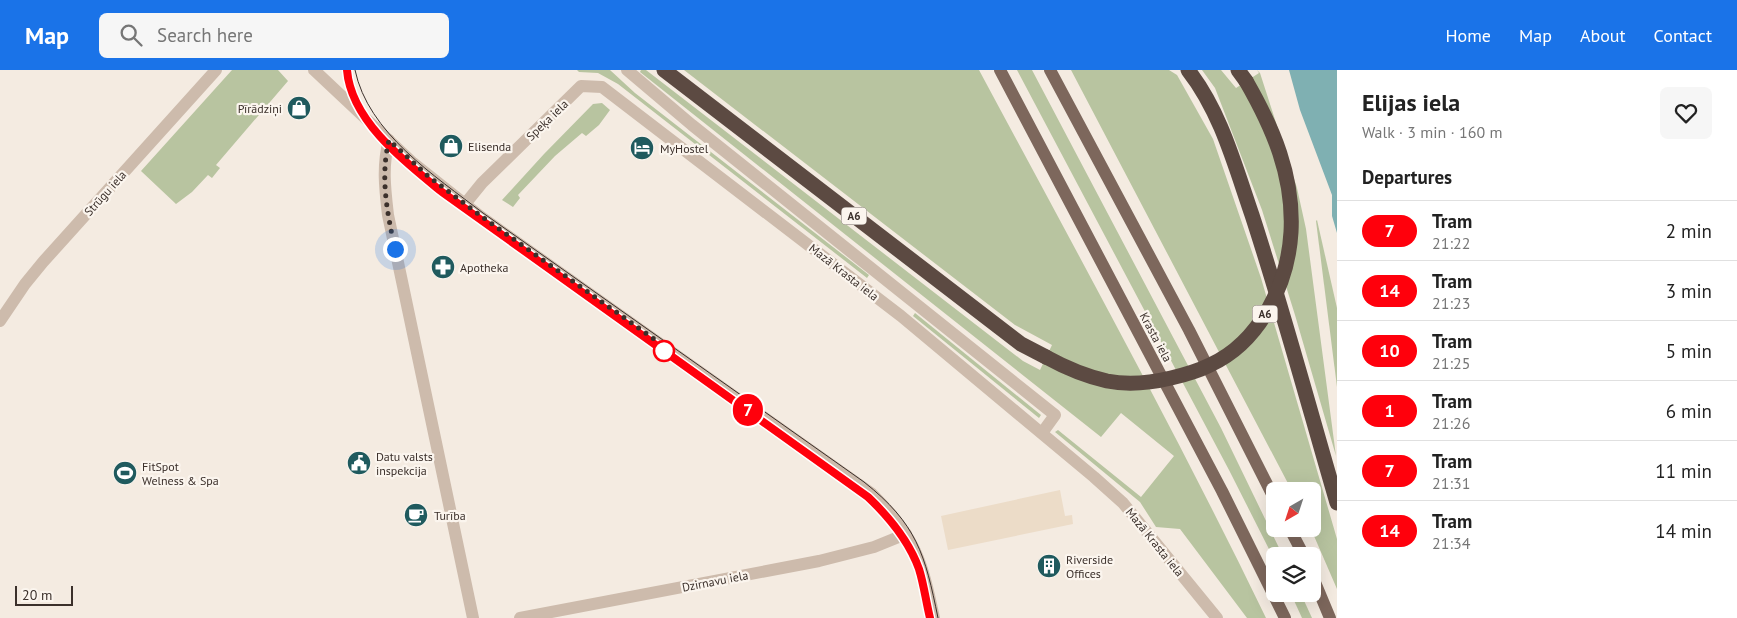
<!DOCTYPE html>
<html lang="en">
<head>
<meta charset="utf-8">
<style>
  body { margin:0; font-family:"PT Sans",sans-serif; background:#f6f6f6; color:#222; height:100vh; display:flex; flex-direction:column; font-size:19px; white-space:nowrap }
  * { box-sizing:border-box; margin:0 }
  p { font-size:16px; color:#767676 }
  .icon { flex:none; width:28px; height:28px; fill:none; stroke:currentColor; stroke-width:2; stroke-linecap:round; stroke-linejoin:round }
  .map { position:relative; flex:1; overflow:hidden }
  .side { display:flex; flex-direction:column; background:#fff; width:400px }
  .side>* { flex:none }
  .badge { padding:0 10px; border-radius:16px; font-size:18px; line-height:32px }
  .needle { width:32px; rotate:219deg }
  .buttons { position:absolute; left:1266px; top:412px; display:grid; gap:10px }
  .buttons a { display:grid; place-items:center; width:55px; height:55px; border-radius:8px; background:#fff; box-shadow:0 5px 20px #0002; font-size:25px }
  .scale { position:absolute; left:15px; bottom:12px; width:58px; box-sizing:border-box; padding-left:5px; border:2px solid #3b302b; border-top:0; font-size:14px; line-height:18px; white-space:nowrap; color:#3b302b; -webkit-text-stroke:4px #fbf5ee; paint-order:stroke }
  .you { position:absolute; width:25px; height:25px; margin:-12px; border:4px solid #fff; border-radius:50%; background:#1a73e8; box-shadow:0 0 0 8px #1a73e833 }
  .map>.badge { position:absolute; translate:-50% -50%; box-shadow:0 0 0 2px #fff }
  h2 { padding:0 25px; font-size:19px; line-height:45px }
  .round { display:grid; place-items:center; flex:none; width:52px; height:52px; border-radius:8px; background:#f6f6f6 }
  .summary { display:flex; align-items:center; justify-content:space-between; height:85px; padding:0 25px }
  h1 { font-size:24px; font-weight:600; line-height:38px }
  ul { padding:0; list-style:none }
  li { display:flex; align-items:center; gap:15px; height:60px; padding:0 25px; border-top:1px solid #e0e0e0 }
  li div { flex:1 }
  li b { display:block; font-size:19px }
  li em { font-style:normal }
  li .badge { min-width:55px; font-weight:700; text-align:center }
  header { display:flex; align-items:center; gap:30px; box-sizing:border-box; height:70px; padding:0 25px; background:#1a73e8; color:#fff }
  header strong { font-size:24px }
  nav { display:flex; gap:28px; margin-inline-start:auto; font-size:18px }
  .search { width:350px; height:45px; background:#f6f6f6; display:flex; align-items:center; gap:12px; box-sizing:border-box; padding:0 18px; border-radius:8px; color:#767676; font-size:19px }
  main { display:flex; flex:1; min-height:0 }
  .map>svg:first-child { display:block }
  .green { fill:#b8c4a0 }
  .plaza { fill:#ecdcc8 }
  .water { fill:#7fb0b2 }
  .lines { fill:none; stroke-linecap:round; stroke-linejoin:round }
  .minor { stroke:#cdbbac; stroke-width:12 }
  .major { stroke:#7d675c; stroke-width:12 }
  .highway { stroke:#5c4a42; stroke-width:15 }
  .tram { stroke:#3b302b; stroke-width:1 }
  .highway-bridge { stroke:#5c4a42; stroke-width:15 }
  .line-casing { stroke:#fff; stroke-width:11 }
  .line { stroke:#ff000c; stroke-width:8 }
  .walk { stroke:#3b302b; stroke-width:5; stroke-dasharray:0 9 }
  .stop-dot { fill:#fff; stroke:#ff000c; stroke-width:2.5 }
  .labels { text-anchor:middle; dominant-baseline:central; stroke-width:4.5; stroke-linejoin:round; paint-order:stroke }
  .shield { fill:#fbf5ee; stroke:#756b66; stroke-width:1 }
  .shield-label { font-size:11px; font-weight:bold; fill:#3b302b }
  .poi-label { font-size:12px; fill:#3b302b; stroke:#fbf5ee; text-anchor:start }
  .street-label { font-size:12px; fill:#3b302b; stroke:#fbf5ee }
</style>
</head>
<body>
<header>
<strong>Map</strong>
<div class="search"><svg class="icon" aria-label="search" viewBox="0 0 24 24"><circle cx="10" cy="10" r="6"/><path d="M15 15l6 6"/></svg>Search here</div>
<nav><a>Home</a><a>Map</a><a>About</a><a>Contact</a></nav>
</header>
<main>
<div class="map">
<svg width="1337" height="548" viewBox="0 0 1337 548">
  <rect width="100%" height="100%" fill="#f4ebe1"/>
  <g class="green">
    <polygon points="232,0 278,0 288,11 216,95 220,98 212,108 208,105 192,122 176,134 141,101"/>
    <polygon points="577,0 610,0 635,23 869,205 867,208 618,14 598,3 579,2"/>
    <path d="M641,0H646L1023,291L1040,300L1052,275L1015,255L684,0H979C1076,181 1176,362 1266,548H1247L1180,459L1156,457L1140,432L1055,362L1058,360L1141,427L1174,386L1121,343L1101,367L640,2Z"/>
    <polygon points="1017,0 1032,0 1221,358 1283,486 1275,486 1275,491 1229,400"/>
    <polygon points="1071,0 1169,0 1177,5 1213,69 1261,208 1337,469 1337,519 1311,459 1312,421 1292,421"/>
    <polygon points="1202,0 1221,0 1236,18 1259,3 1257,0 1260,3 1297,118 1306,159 1336,386 1295,245 1262,140 1215,18"/>
    <polygon points="602,33 610,40 599,55 586,66 582,63 555,86 518,125 520,128 513,137 502,130 544,84 593,34"/>
    <polygon points="1317,150 1337,238 1337,317 1316,151"/>
    <polygon points="915,243 1041,345 1039,348 913,246"/>
    <polygon points="1291,524 1301,524 1312,548 1302,548"/>
  </g>
  <polygon class="plaza" points="1060,420 1065,446 1072,445 1073,454 948,480 941,446"/>
  <polygon class="water" points="1289,0 1337,0 1337,163 1332,146 1332,125 1300,40"/>
  <g class="lines">
    <g class="minor">
      <path d="M314,0L413,93L481,147L872,424C915,466 922,491 934,548"/>
      <polyline points="627,0 692,55 1055,345 1042,363"/>
      <path d="M389,70C382,96 385,119 388,145L473,548"/>
      <polyline points="465,134 482,113 581,16 602,17 901,246 1094,407 1123,433 1217,548"/>
      <polyline points="0,251 25,214 43,192 216,0"/>
      <polyline points="520,548 819,491 874,477 906,464"/>
    </g>
    <g class="major">
      <polyline points="1000,0 1222,421 1285,548"/>
      <polyline points="1050,0 1189,260 1275,430"/>
      <polyline points="1290,459 1304,486"/>
      <polyline points="1312,505 1330,548"/>
    </g>
    <g class="highway">
      <polyline points="664,0 1021,274 1046,287"/>
      <path d="M1188,0C1221,42 1235,96 1252,145C1283,240 1309,337 1337,433"/>
      <polyline points="1238,0 1246,11"/>
    </g>
    <g class="tram">
      <path d="M347,0C351,51 405,92 442,123L868,427C889,447 909,471 919,499C924,515 926,532 930,548"/>
      <path d="M355,0C368,63 435,106 483,143L864,412C917,454 925,484 938,548"/>
    </g>
    <path class="highway-bridge" d="M1046,287C1066,298 1085,306 1107,311C1127,315 1150,313 1171,308C1184,305 1198,301 1210,295C1260,272 1288,214 1291,162C1294,106 1273,58 1246,11"/>
  </g>
  <g class="lines">
    <g class="line-casing">
      <path id="line" d="M347,0C351,51 405,92 442,122L868,427C889,447 909,471 919,499C924,515 926,532 930,548"/>
    </g>
    <use href="#line" class="line"/>
    <path class="walk" d="M395,179C387,142 380,107 389,70L428,106L481,146L671,281H664"/>
  </g>
  <defs>
    <g id="shop-disc" transform="scale(1.25)"><circle r="9.5" fill="#1f5a5e" stroke="#fbf5ee"/><path d="M-5-2.5h2.3a2.7 3.5 0 0 1 5.4 0H5L5.5 6h-11ZM-1.5-2.5h3a1.5 2.3 0 0 0-3 0Z" fill="#fff"/></g>
    <g id="hotel-disc" transform="scale(1.25)"><circle r="9.5" fill="#1f5a5e" stroke="#fbf5ee"/><path d="M-6-4.5h1.5V1H6V5H4.5V3h-9V5H-6ZM-4 0a1.8 1.8 0 1 1 3.6 0ZM.5 0V-2.5h3Q6-2.5 6 0Z" fill="#fff"/></g>
    <g id="pharmacy-disc" transform="scale(1.25)"><circle r="9.5" fill="#1f5a5e" stroke="#fbf5ee"/><path d="M-2-6h4v4h4v4h-4v4h-4v-4h-4v-4h4Z" fill="#fff"/></g>
    <g id="civic-disc" transform="scale(1.25)"><circle r="9.5" fill="#1f5a5e" stroke="#fbf5ee"/><path d="M-.6-6.5H3V-4.5H.6V-3L4-1V1h2V6H-6V1h2V-1L-.6-3ZM-1.2 2.5V6h2.4V2.5Z" fill="#fff"/></g>
    <g id="stadium-disc" transform="scale(1.25)"><circle r="9.5" fill="#1f5a5e" stroke="#fbf5ee"/><path d="M0-5a6.5 5 0 1 0 0 10a6.5 5 0 1 0 0-10ZM-3.5-1.8h7v3.6h-7Z" fill="#fff"/></g>
    <g id="cafe-disc" transform="scale(1.25)"><circle r="9.5" fill="#1f5a5e" stroke="#fbf5ee"/><path d="M-5.5-4.5H6V0H3Q3 3.5 0 3.5H-2.5Q-5.5 3.5-5.5 0ZM3-3.2v2h1.7v-2ZM-6 4.5H4V6H-6Z" fill="#fff"/></g>
    <g id="building-disc" transform="scale(1.25)"><circle r="9.5" fill="#1f5a5e" stroke="#fbf5ee"/><path d="M-4-6H4V6H1V3H-1V6H-4ZM-2.5-4.3h1.7v1.8h-1.7ZM.8-4.3h1.7v1.8H.8ZM-2.5-1h1.7V.8h-1.7ZM.8-1h1.7V.8H.8Z" fill="#fff"/></g>
  </defs>
  <g fill-rule="evenodd">
    <use href="#shop-disc" x="299" y="38"/>
    <use href="#shop-disc" x="451" y="76"/>
    <use href="#hotel-disc" x="642" y="78"/>
    <use href="#pharmacy-disc" x="443" y="197"/>
    <use href="#civic-disc" x="359" y="393"/>
    <use href="#stadium-disc" x="125" y="403"/>
    <use href="#cafe-disc" x="416" y="445"/>
    <use href="#building-disc" x="1049" y="496"/>
  </g>
  <circle class="stop-dot" cx="664" cy="281" r="10"/>
  <g class="labels">
    <g class="shield">
      <rect x="841.5" y="137.5" width="25" height="17" rx="4"/>
      <rect x="1252.5" y="235.5" width="25" height="17" rx="4"/>
    </g>
    <g class="shield-label">
      <text x="854" y="146">A6</text>
      <text x="1265" y="244">A6</text>
    </g>
    <g class="poi-label">
      <text x="282" y="38" text-anchor="end">Pīrādziņi</text>
      <text x="468" y="76">Elisenda</text>
      <text x="660" y="78">MyHostel</text>
      <text x="460" y="197">Apotheka</text>
      <text x="376" y="386">Datu valsts<tspan x="376" dy="14">inspekcija</tspan></text>
      <text x="142" y="396">FitSpot<tspan x="142" dy="14">Welness &amp; Spa</tspan></text>
      <text x="434" y="445">Turība</text>
      <text x="1066" y="489">Riverside<tspan x="1066" dy="14">Offices</tspan></text>
    </g>
    <g class="street-label">
      <text transform="translate(547 50) rotate(-44)">Speķa iela</text>
      <text transform="translate(105 123) rotate(-48)">Strūgu iela</text>
      <text transform="translate(844 202) rotate(38)">Mazā Krasta iela</text>
      <text transform="translate(1156 267) rotate(62)">Krasta iela</text>
      <text transform="translate(1155 472) rotate(51)">Mazā Krasta iela</text>
      <text transform="translate(715 511) rotate(-11)">Dzirnavu iela</text>
    </g>
  </g>
</svg>
<div class="buttons">
<a><svg class="needle" viewBox="-14 -14 28 28"><path d="M0-13l5 13h-10z" fill="#e53935"/><path d="M0 13l5-13h-10z" fill="#767676"/></svg></a>
<a><svg class="icon" aria-label="layers" viewBox="0 0 24 24"><path d="M12 4l9 5-9 5-9-5zM3 14l9 5 9-5"/></svg></a>
</div>
<div class="scale">20 m</div>
<div class="you" style="left:395px;top:179px"></div>
<b class="badge" style="left:748px;top:340px;background:#ff000c;color:#fff">7</b>
</div>
<section class="side">
<div class="summary"><div><h1>Elijas iela</h1><p>Walk · 3 min · 160 m</p></div><a class="round"><svg class="icon" aria-label="heart" viewBox="0 0 24 24"><path d="M12 20l-8-8c-3-5 5-10 8-4 3-6 11-1 8 4z"/></svg></a></div>
<h2>Departures</h2>
<ul>
<li><span class="badge" style="background:#ff000c;color:#fff">7</span><div><b>Tram</b><p>21:22</p></div><em>2 min</em></li>
<li><span class="badge" style="background:#ff000c;color:#fff">14</span><div><b>Tram</b><p>21:23</p></div><em>3 min</em></li>
<li><span class="badge" style="background:#ff000c;color:#fff">10</span><div><b>Tram</b><p>21:25</p></div><em>5 min</em></li>
<li><span class="badge" style="background:#ff000c;color:#fff">1</span><div><b>Tram</b><p>21:26</p></div><em>6 min</em></li>
<li><span class="badge" style="background:#ff000c;color:#fff">7</span><div><b>Tram</b><p>21:31</p></div><em>11 min</em></li>
<li><span class="badge" style="background:#ff000c;color:#fff">14</span><div><b>Tram</b><p>21:34</p></div><em>14 min</em></li>
</ul>
</section>
</main>
</body>
</html>
